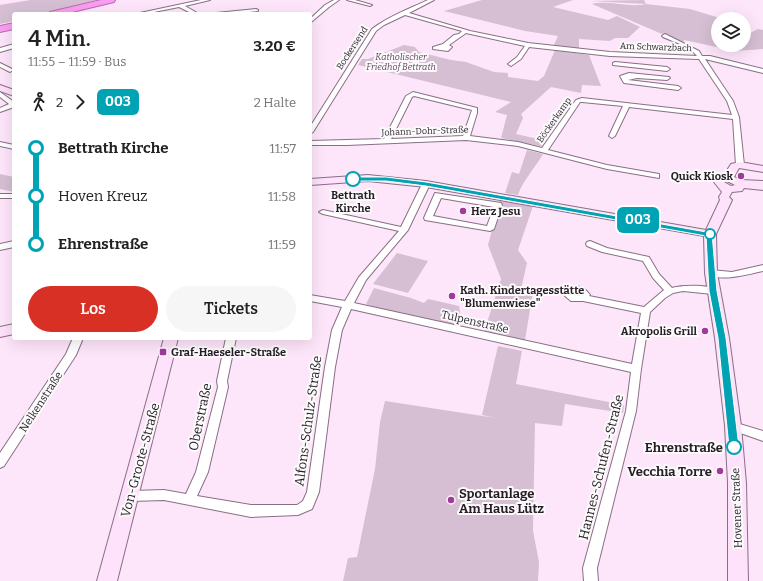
<!DOCTYPE html>
<html lang="de">
<head>
<meta charset="utf-8">
<style>
  body { margin:0; font-family:Bitter,serif; background:#f6f6f6; color:#222; height:100vh; display:flex; flex-direction:column; font-size:15px; white-space:nowrap }
  * { box-sizing:border-box; margin:0 }
  p { font-size:13px; color:#767676 }
  .icon { flex:none; width:22px; height:22px; fill:none; stroke:currentColor; stroke-width:2; stroke-linecap:round; stroke-linejoin:round }
  .map { position:relative; flex:1; overflow:hidden }
  .side { position:absolute; left:12px; top:12px; width:300px; height:328px; display:flex; flex-direction:column; background:#fff; border-radius:4px; box-shadow:0 4px 16px #0002 }
  .side>* { flex:none }
  .badge { padding:0 8px; border-radius:6px; font-size:14px; line-height:26px }
  .tools { position:absolute; left:711px; top:12px; display:grid; gap:8px }
  .tools a { display:grid; place-items:center; width:40px; height:40px; border-radius:50%; background:#fff; box-shadow:0 4px 16px #0002; font-size:20px }
  .map>.badge { position:absolute; translate:-50% -50%; box-shadow:0 0 0 2px #fff }
  .legs { display:flex; align-items:center; gap:6px; height:44px; padding:0 16px; font-size:13px }
  .legs p { margin-inline-start:auto }
  .overview { display:flex; align-items:center; justify-content:space-between; height:68px; padding:0 16px }
  h1 { font-size:22px; font-weight:600; line-height:30px }
  .cta { display:flex; gap:8px; margin-top:auto; padding:8px 16px }
  .cta a { flex:1; height:46px; border-radius:24px; background:#d93025; color:#fff; font-size:16px; font-weight:600; line-height:46px; text-align:center }
  .cta a+a { background:#f6f6f6; color:#222 }
  ul { padding:0 16px; list-style:none }
  li { display:flex; align-items:center; gap:14px; height:48px; font-size:15px }
  li i { display:grid; place-items:center; width:6px; height:100%; margin:0 5px; background:currentColor }
  li i::after { content:''; width:10px; height:10px; margin:-5px; border:3px solid; border-radius:50%; background:#fff }
  li p { margin-inline-start:auto }
  li:first-child i { background:linear-gradient(#0000 50%,currentColor 0) }
  li:last-child i { background:linear-gradient(currentColor 50%,#0000 0) }
  .map>svg:first-child { display:block }
  .green { fill:#d6bfd3 }
  .lines { fill:none; stroke-linecap:round; stroke-linejoin:round }
  .street-casing { stroke:#896f86; stroke-width:2 }
  .secondary-casing { stroke:#896f86; stroke-width:2 }
  .highway-casing { stroke:#b170ab; stroke-width:2 }
  .street { fill:#fff; fill-rule:evenodd }
  .secondary { fill:#fee1fb; fill-rule:evenodd }
  .highway { fill:#fb9cf2; fill-rule:evenodd }
  .line-1 { fill:#00a3b4; stroke:#fff }
  .poi-dot { fill:#a23a9c; stroke:#fbfbfb; stroke-width:1.5 }
  .stop-1-dot { fill:#fff; stroke:#00a3b4; stroke-width:2 }
  .labels { text-anchor:middle; dominant-baseline:central; stroke-width:4; stroke-linejoin:round; paint-order:stroke }
  .far-street-label { font-size:9px; fill:#281d27; stroke:#fbfbfb }
  .far-park-label { font-size:9px; font-style:italic; fill:#653e61; stroke:#fbfbfb }
  .poi-label { font-size:11px; font-weight:bold; fill:#281d27; stroke:#fbfbfb; text-anchor:start }
  .stop-label { font-size:11px; font-weight:bold; fill:#281d27; stroke:#fbfbfb }
  .street-label { font-size:11px; fill:#281d27; stroke:#fbfbfb }
  .near-street-label { font-size:13px; fill:#281d27; stroke:#fbfbfb }
  .near-stop-label { font-size:13px; font-weight:bold; fill:#281d27; stroke:#fbfbfb; text-anchor:end }
  .near-poi-label { font-size:13px; font-weight:bold; fill:#281d27; stroke:#fbfbfb; text-anchor:end }
</style>
</head>
<body>
<div class="map">
<svg width="763" height="581" viewBox="0 0 763 581">
  <rect width="100%" height="100%" fill="#fee6fa"/>
  <g class="green">
    <polygon points="30,0 97,0 41,14 14,14 14,21 0,24 0,5"/>
    <polygon points="482,0 573,0 553,7 608,20 617,16 640,27 628,38 615,38 610,41 579,39 579,50 553,47 558,36 525,31 444,11"/>
    <path d="M644,0L646,4L690,9L723,19H718V45H744V29L750,33L758,29L763,30V49L735,51L684,40L683,43L592,4C608,0 631,8 646,4L591,1Z"/>
    <polygon points="404,45 415,47 419,52 451,60 466,62 494,72 508,73 508,77 538,81 544,76 555,50 589,55 601,86 582,85 581,93 551,87 521,114 523,118 516,134 547,141 544,145 540,146 501,138 507,115 495,112 511,102 358,65 362,59 368,59"/>
    <path d="M527,150L543,154C535,168 523,180 518,195L505,193L512,172L519,174Z"/>
    <polygon points="0,174 14,177 14,192 0,189"/>
    <polygon points="500,200 533,206 518,250 527,263 521,289 533,292 525,340 484,332 501,279 488,245"/>
    <polygon points="397,253 428,261 408,293 373,284"/>
    <polygon points="374,288 411,298 424,303 428,299 459,306 461,318 457,327 372,307 366,304"/>
    <polygon points="498,346 522,351 516,384 624,405 623,413 565,404 562,426 535,423 533,531 539,562 538,581 343,581 348,558 357,557 375,469 380,422 385,401 496,418 482,415"/>
  </g>
  <g class="lines">
    <g class="street-casing">
      <g id="street">
        <polygon points="201,0 210,0 185,6 199,14 193,14 179,7 144,14 135,14"/>
        <polygon points="334,0 339,0 329,7 310,23 310,19 325,5"/>
        <polygon points="347,0 355,0 372,5 370,6"/>
        <path d="M428,0H434L409,13L470,31L528,43L610,52L697,56C690,46 674,42 663,37L662,36L665,34L699,51L702,56H710L763,69V73L705,59L733,101L739,117L744,165L740,167L736,165L733,119L629,107L615,136L612,138L609,136L623,106L582,102H580L548,150L607,165L659,174V178L607,169L518,146L466,140L347,145H310V141L384,139L406,96L413,92L477,108V113L470,136L518,142L542,148L576,100L582,98L732,115L727,101L699,59L610,56L529,47L521,59L511,66L508,64L517,57L525,46L466,33L449,45L452,47L448,51L433,49V47L443,44L454,35L459,34L462,31L405,15L384,25L376,31L313,132L310,134V127L372,29C389,16 409,9 428,0ZM414,96L472,110L463,136L391,139L412,97Z"/>
        <polygon points="256,9 258,10 258,11 231,14 214,14 216,13"/>
        <polygon points="14,44 14,48 0,52 0,48"/>
        <polygon points="615,62 667,67 670,69 667,71 613,65 613,63"/>
        <polygon points="0,63 12,69 13,70 10,72 0,67"/>
        <polygon points="629,73 669,77 670,78 667,80 637,78 628,80 678,86 681,88 678,90 624,83 620,76"/>
        <polygon points="0,92 14,102 14,107 0,112 0,108 9,104 0,97"/>
        <polygon points="0,142 14,145 14,149 0,146"/>
        <path d="M423,182H429L430,184L408,230L366,280L354,303L632,364L641,313L583,301H571L565,296L564,291C572,282 584,286 590,295L589,296L644,307L664,290L653,278L643,261L602,252L587,246L586,244L587,242L590,241L607,248L649,257L659,274L672,288C682,285 711,284 718,291L713,294L683,291L673,293L665,298L650,312L641,369L636,411L597,568L598,581H584L583,568L626,411L631,372L351,309L342,330L335,367L319,492L312,509L298,515L251,517L164,500L131,501L127,500L125,496L127,492L131,491L164,490L186,494L196,472L218,387L217,381L226,338H236L227,381L228,387L208,472L197,496L251,505H297L303,501L307,492L325,367L332,330L342,307L310,301V295L345,301L359,277L399,231L323,214L319,212L323,210L401,227ZM574,292L580,295L576,296Z"/>
        <path d="M435,193L501,203L502,205L494,229L490,231L425,220L424,218ZM441,198L494,207L487,226L433,216Z"/>
        <rect x="0" y="194" width="14" height="4"/>
        <polygon points="14,241 14,247 0,250 0,244"/>
        <path d="M763,265V271C750,274 717,283 707,273L711,270L732,272Z"/>
        <polygon points="73,338 83,338 76,355 4,466 0,468 0,453 66,354"/>
        <polygon points="733,422 763,431 763,441 729,429 727,426 729,423"/>
      </g>
    </g>
    <g class="secondary-casing">
      <g id="secondary">
        <polygon points="0,85 14,90 14,96 0,91"/>
        <path d="M740,162L763,166V172L739,168L734,177L741,180L763,181V190L744,188L742,191L732,192L729,197L732,200L716,234L717,273L729,338L741,426L746,483L748,581H728V483L725,426L715,338L705,273L704,236L426,187L368,181L310,185V179L368,175L426,181L706,230L720,200L719,197L722,192L714,182L717,177L724,175L731,164ZM727,181L735,185L731,186L724,182Z"/>
        <polygon points="14,324 14,334 0,337 0,327"/>
        <polygon points="164,338 178,338 117,581 97,581"/>
      </g>
    </g>
    <g class="highway-casing">
      <g id="highway">
        <polygon points="101,0 115,0 114,2 64,14 49,14 50,12"/>
        <polygon points="14,23 14,29 0,32 0,26"/>
      </g>
    </g>
    <use href="#street" class="street"/>
    <use href="#secondary" class="secondary"/>
    <use href="#highway" class="highway"/>
  </g>
  <polygon class="line-1" points="386,177 426,182 712,233 717,291 726,338 739,447 737,450 731,450 729,447 718,338 709,291 706,236 426,186 386,181 353,181 350,179 353,177"/>
  <g class="poi-dot">
    <circle cx="741" cy="176" r="4"/>
    <circle cx="463" cy="211" r="4"/>
    <circle cx="452" cy="296" r="4"/>
    <circle cx="705" cy="331" r="4"/>
    <rect x="159" y="348" width="8" height="8" rx="2"/>
    <circle cx="720" cy="471" r="4"/>
    <circle cx="451" cy="500" r="4"/>
  </g>
  <g class="stop-1-dot">
    <circle cx="353" cy="179" r="7"/>
    <circle cx="710" cy="234" r="5"/>
    <circle cx="734" cy="447" r="7"/>
  </g>
  <g class="labels">
    <g class="far-street-label">
      <text transform="translate(656 47) rotate(2)">Am Schwarzbach</text>
      <text transform="translate(352 48) rotate(-57)">Bockersend</text>
      <text transform="translate(554 120) rotate(-55)">Böckerkamp</text>
      <text transform="translate(425 131) rotate(-2)">Johann-Dohr-Straße</text>
    </g>
    <g class="far-park-label">
      <text x="401" y="57">Katholischer<tspan x="401" dy="10">Friedhof Bettrath</tspan></text>
    </g>
    <g class="poi-label">
      <text x="733" y="176" text-anchor="end">Quick Kiosk</text>
      <text x="471" y="211">Herz Jesu</text>
      <text x="460" y="290">Kath. Kindertagesstätte<tspan x="460" dy="13">"Blumenwiese"</tspan></text>
      <text x="697" y="331" text-anchor="end">Akropolis Grill</text>
      <text x="171" y="352">Graf-Haeseler-Straße</text>
    </g>
    <g class="stop-label">
      <text x="353" y="195">Bettrath<tspan x="353" dy="13">Kirche</tspan></text>
    </g>
    <g class="street-label">
      <text transform="translate(475 322) rotate(13)">Tulpenstraße</text>
      <text transform="translate(41 402) rotate(-57)">Nelkenstraße</text>
      <text transform="translate(737 508) rotate(-92)">Hovener Straße</text>
    </g>
    <g class="near-street-label">
      <text transform="translate(200 417) rotate(-78)">Oberstraße</text>
      <text transform="translate(308 421) rotate(-82)">Alfons-Schulz-Straße</text>
      <text transform="translate(140 460) rotate(-75)">Von-Groote-Straße</text>
      <text transform="translate(601 467) rotate(-76)">Hannes-Schufen-Straße</text>
    </g>
    <g class="near-stop-label">
      <text x="723" y="447">Ehrenstraße</text>
    </g>
    <g class="near-poi-label">
      <text x="712" y="471">Vecchia Torre</text>
      <text x="459" y="493" text-anchor="start">Sportanlage<tspan x="459" dy="15">Am Haus Lütz</tspan></text>
    </g>
  </g>
</svg>
<div class="tools">
<a><svg class="icon" aria-label="layers" viewBox="0 0 24 24"><path d="M12 4l9 5-9 5-9-5zM3 14l9 5 9-5"/></svg></a>
</div>
<b class="badge" style="left:638px;top:220px;background:#00a3b4;color:#fff">003</b>
<section class="side">
<div class="overview"><div><h1>4 Min.</h1><p>11:55 – 11:59 · Bus</p></div><b>3.20 €</b></div>
<div class="legs"><svg class="icon" aria-label="walk" viewBox="0 0 24 24"><circle cx="13" cy="4" r="2"/><path d="M13 8l-2 6 4 7M11 14l-3 7M7 12l3-4h3l4 4"/></svg>2<svg class="icon" aria-label="forward" viewBox="0 0 24 24"><path d="M9 5l7 7-7 7"/></svg><b class="badge" style="background:#00a3b4;color:#fff">003</b><p>2 Halte</p></div>
<ul>
<li><i style="color:#00a3b4"></i><b>Bettrath Kirche</b><p>11:57</p></li>
<li><i style="color:#00a3b4"></i><span>Hoven Kreuz</span><p>11:58</p></li>
<li><i style="color:#00a3b4"></i><b>Ehrenstraße</b><p>11:59</p></li>
</ul>
<div class="cta"><a>Los</a><a>Tickets</a></div>
</section>
</div>
</body>
</html>
